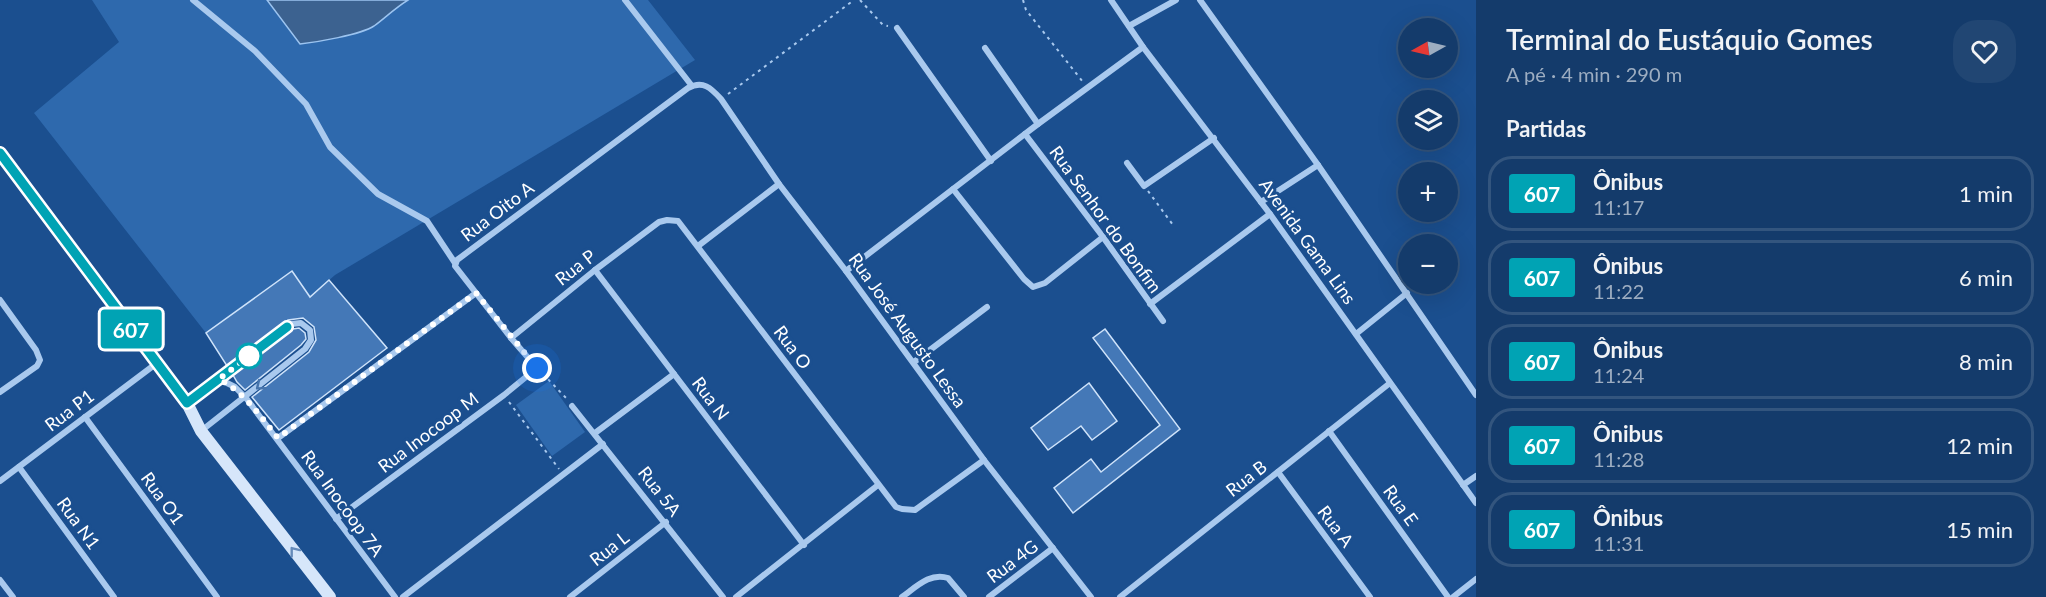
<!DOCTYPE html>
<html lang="pt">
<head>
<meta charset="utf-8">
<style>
  body { margin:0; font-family:Lato,sans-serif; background:#214673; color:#f1f3f6; height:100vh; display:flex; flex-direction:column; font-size:22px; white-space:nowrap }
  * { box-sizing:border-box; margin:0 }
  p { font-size:20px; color:#9dadc1 }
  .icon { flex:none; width:33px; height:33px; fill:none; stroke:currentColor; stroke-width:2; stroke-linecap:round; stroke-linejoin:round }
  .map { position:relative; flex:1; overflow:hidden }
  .panel { display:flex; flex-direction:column; background:#143b6b; width:570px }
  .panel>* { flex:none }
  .badge { padding:0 12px; border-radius:4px; font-size:21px; line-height:39px }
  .needle { width:39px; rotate:262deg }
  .tools { position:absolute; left:1398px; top:18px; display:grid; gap:12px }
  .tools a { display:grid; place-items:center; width:60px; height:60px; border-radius:50%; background:#143b6b; box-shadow:0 6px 24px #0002,0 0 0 2px #33557e; font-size:30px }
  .you { position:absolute; width:30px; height:30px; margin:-15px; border:4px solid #fff; border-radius:50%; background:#1a73e8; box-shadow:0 0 0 9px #1a73e833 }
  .map>.badge { position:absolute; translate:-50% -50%; box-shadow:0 0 0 3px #fff }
  h2 { padding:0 30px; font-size:22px; line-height:54px }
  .round { display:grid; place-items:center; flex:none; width:63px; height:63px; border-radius:24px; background:#214673 }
  .headline { display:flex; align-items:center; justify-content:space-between; height:102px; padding:0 30px }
  h1 { font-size:28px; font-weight:600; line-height:45px }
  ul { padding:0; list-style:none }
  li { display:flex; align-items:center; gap:18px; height:75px; margin:0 12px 9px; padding:0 18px; border:3px solid #33557e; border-radius:24px }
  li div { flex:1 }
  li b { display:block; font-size:22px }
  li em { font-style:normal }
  li .badge { min-width:66px; font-weight:700; text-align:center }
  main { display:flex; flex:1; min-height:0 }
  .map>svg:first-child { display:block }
  .green { fill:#2e69ad }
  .water { fill:#3c6290; stroke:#9cc4f0; stroke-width:1.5 }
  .building { fill:#4478b7; stroke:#cfe3fa; stroke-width:1.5 }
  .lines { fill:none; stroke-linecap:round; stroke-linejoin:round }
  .path { stroke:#a9c9ee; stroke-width:2; stroke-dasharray:3 4.5; stroke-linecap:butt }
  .street { stroke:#a9c9ee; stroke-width:6 }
  .secondary { stroke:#d6e6fa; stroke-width:12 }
  .oneway { stroke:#4674ac }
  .oneway2 { stroke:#668bba }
  .line-casing { stroke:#fff; stroke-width:14 }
  .line { stroke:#00a3b4; stroke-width:9 }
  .walk { stroke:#fff; stroke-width:6; stroke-dasharray:0 10.8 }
  .stop-dot { fill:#fff; stroke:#00a3b4; stroke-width:3 }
  .labels { text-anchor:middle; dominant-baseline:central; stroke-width:6; stroke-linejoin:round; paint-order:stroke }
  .street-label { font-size:18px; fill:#fff; stroke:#1b4f8f }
</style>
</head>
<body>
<main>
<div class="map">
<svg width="1476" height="597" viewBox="0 0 1476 597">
  <rect width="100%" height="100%" fill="#1b4f8f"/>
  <g class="green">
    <polygon points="92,0 648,0 695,60 335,275 310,297 292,271 206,333 34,113 119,42"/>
    <polygon points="549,381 585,432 552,456 516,405"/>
  </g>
  <path class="water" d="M267,0H408C395,8 385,18 374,26C360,35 317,42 300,44Z"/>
  <g class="building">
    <polygon points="292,271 310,297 329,280 387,348 279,430 252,397 309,352 316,340 314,327 303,318 288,320 227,366 206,333"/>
    <polygon points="299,328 305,333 306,339 301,345 245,390 237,382 233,375 293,329"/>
    <polygon points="1105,329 1180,429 1073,513 1054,488 1091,459 1101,472 1160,425 1093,338"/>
    <polygon points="1089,383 1117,421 1092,440 1081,426 1048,450 1031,428"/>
  </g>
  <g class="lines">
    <g class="path">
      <polyline points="860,0 883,25 888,26"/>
      <polyline points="1023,0 1026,10 1083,82"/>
      <polyline points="728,94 854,0"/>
      <polyline points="1148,191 1173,225"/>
      <polyline points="543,374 568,400"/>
      <polyline points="509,402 559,469"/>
    </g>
    <g class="street">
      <polyline points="193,0 255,51 306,104 330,147 378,194 427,221 455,263"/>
      <polyline points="625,0 692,86"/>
      <polyline points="1111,0 1143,47 1270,214 1476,503"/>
      <polyline points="1200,0 1318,165 1476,395"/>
      <polyline points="1129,26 1176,0"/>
      <polyline points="897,28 991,161"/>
      <polyline points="985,48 1038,124"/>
      <polyline points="1025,134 1103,237 1163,321"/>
      <polyline points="1127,163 1144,186 1214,138"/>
      <polyline points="953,189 1024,279 1033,287 1045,283 1103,237"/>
      <polyline points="1261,202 1318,165"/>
      <polyline points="698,246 779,184"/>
      <polyline points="595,270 804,545"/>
      <polyline points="846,271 1038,124 1143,47"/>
      <polyline points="0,300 36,350 40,360 37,366 0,392"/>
      <polyline points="1150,304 1270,214"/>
      <polyline points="1356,334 1407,293"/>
      <polyline points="511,338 595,270 659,222 667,220 678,221 896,507 902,509 915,510 984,460"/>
      <polyline points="914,362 987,307"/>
      <polyline points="219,379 235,387 246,398 395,597"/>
      <polyline points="187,403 291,324 301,323 310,330 311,340 305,349 201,431"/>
      <polyline points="572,406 723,597"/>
      <polyline points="85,417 217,597"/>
      <polyline points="1329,431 1448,597"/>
      <polyline points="595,433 674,374"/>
      <polyline points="278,438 476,293"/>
      <polyline points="19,467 114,597"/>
      <polyline points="1278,472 1370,597"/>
      <polyline points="0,481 157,363"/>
      <polyline points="1463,485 1476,476"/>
      <path d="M336,519L504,395L537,368L511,338L455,266L457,260L688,88C703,80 711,88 721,99L779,184L846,271L984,460L1091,597"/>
      <polyline points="0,580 13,597"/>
      <polyline points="403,597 603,444"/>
      <polyline points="570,597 666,522"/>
      <polyline points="736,597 878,485"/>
      <path d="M902,597C916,587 930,572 948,578L964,597"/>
      <polyline points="989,597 1053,548"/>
      <polyline points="1120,597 1390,383"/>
      <polyline points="1453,597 1476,579"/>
    </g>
    <polyline class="secondary" points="0,153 187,403 201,431 330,597"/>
  </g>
  <defs><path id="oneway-chevron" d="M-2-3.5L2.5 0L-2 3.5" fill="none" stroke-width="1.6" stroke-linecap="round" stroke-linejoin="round" transform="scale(1.5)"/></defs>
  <use class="oneway" href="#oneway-chevron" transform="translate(260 386) rotate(141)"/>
  <use class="oneway2" href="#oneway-chevron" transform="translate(294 551) rotate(-128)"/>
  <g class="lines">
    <g class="line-casing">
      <polyline id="line" points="0,153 187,403 287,327"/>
    </g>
    <use href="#line" class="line"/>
    <path class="walk" d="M249,356L253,353L219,379C245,393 260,416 278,438L476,293L537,368"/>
  </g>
  <circle class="stop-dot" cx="249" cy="356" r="12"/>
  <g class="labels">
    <g class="street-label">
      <text transform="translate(497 211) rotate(-37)">Rua Oito A</text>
      <text transform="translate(1106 219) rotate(54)">Rua Senhor do Bonfim</text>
      <text transform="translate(1308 241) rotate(54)">Avenida Gama Lins</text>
      <text transform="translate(575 267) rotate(-38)">Rua P</text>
      <text transform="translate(908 330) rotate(54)">Rua José Augusto Lessa</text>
      <text transform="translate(793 347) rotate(53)">Rua O</text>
      <text transform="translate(711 398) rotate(53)">Rua N</text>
      <text transform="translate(69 410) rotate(-37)">Rua P1</text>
      <text transform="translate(428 432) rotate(-37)">Rua Inocoop M</text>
      <text transform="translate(1246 478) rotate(-38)">Rua B</text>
      <text transform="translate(660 491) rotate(52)">Rua 5A</text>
      <text transform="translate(163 498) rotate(54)">Rua O1</text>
      <text transform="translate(343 503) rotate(54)">Rua Inocoop 7A</text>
      <text transform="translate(1401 505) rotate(54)">Rua E</text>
      <text transform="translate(79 523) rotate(54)">Rua N1</text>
      <text transform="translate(1336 526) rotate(53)">Rua A</text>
      <text transform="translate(609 548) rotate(-38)">Rua L</text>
      <text transform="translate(1012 561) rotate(-37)">Rua 4G</text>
    </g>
  </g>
</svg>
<div class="tools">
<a><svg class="needle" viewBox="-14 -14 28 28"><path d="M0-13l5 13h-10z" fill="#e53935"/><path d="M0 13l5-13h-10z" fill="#9dadc1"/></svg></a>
<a><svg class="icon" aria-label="layers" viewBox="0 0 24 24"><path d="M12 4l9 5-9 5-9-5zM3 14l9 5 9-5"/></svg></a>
<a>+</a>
<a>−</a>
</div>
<div class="you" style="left:537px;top:368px"></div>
<b class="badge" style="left:131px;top:329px;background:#00a3b4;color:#fff">607</b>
</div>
<section class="panel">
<div class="headline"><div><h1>Terminal do Eustáquio Gomes</h1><p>A pé · 4 min · 290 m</p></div><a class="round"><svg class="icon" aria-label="heart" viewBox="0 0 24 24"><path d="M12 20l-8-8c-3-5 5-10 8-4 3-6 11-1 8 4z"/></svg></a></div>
<h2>Partidas</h2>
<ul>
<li><span class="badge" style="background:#00a3b4;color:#fff">607</span><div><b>Ônibus</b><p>11:17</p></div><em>1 min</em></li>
<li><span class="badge" style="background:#00a3b4;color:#fff">607</span><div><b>Ônibus</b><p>11:22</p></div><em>6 min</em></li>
<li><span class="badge" style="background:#00a3b4;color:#fff">607</span><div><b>Ônibus</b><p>11:24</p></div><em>8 min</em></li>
<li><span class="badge" style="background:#00a3b4;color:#fff">607</span><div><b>Ônibus</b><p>11:28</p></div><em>12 min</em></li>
<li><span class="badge" style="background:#00a3b4;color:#fff">607</span><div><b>Ônibus</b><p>11:31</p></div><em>15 min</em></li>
</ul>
</section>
</main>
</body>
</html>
